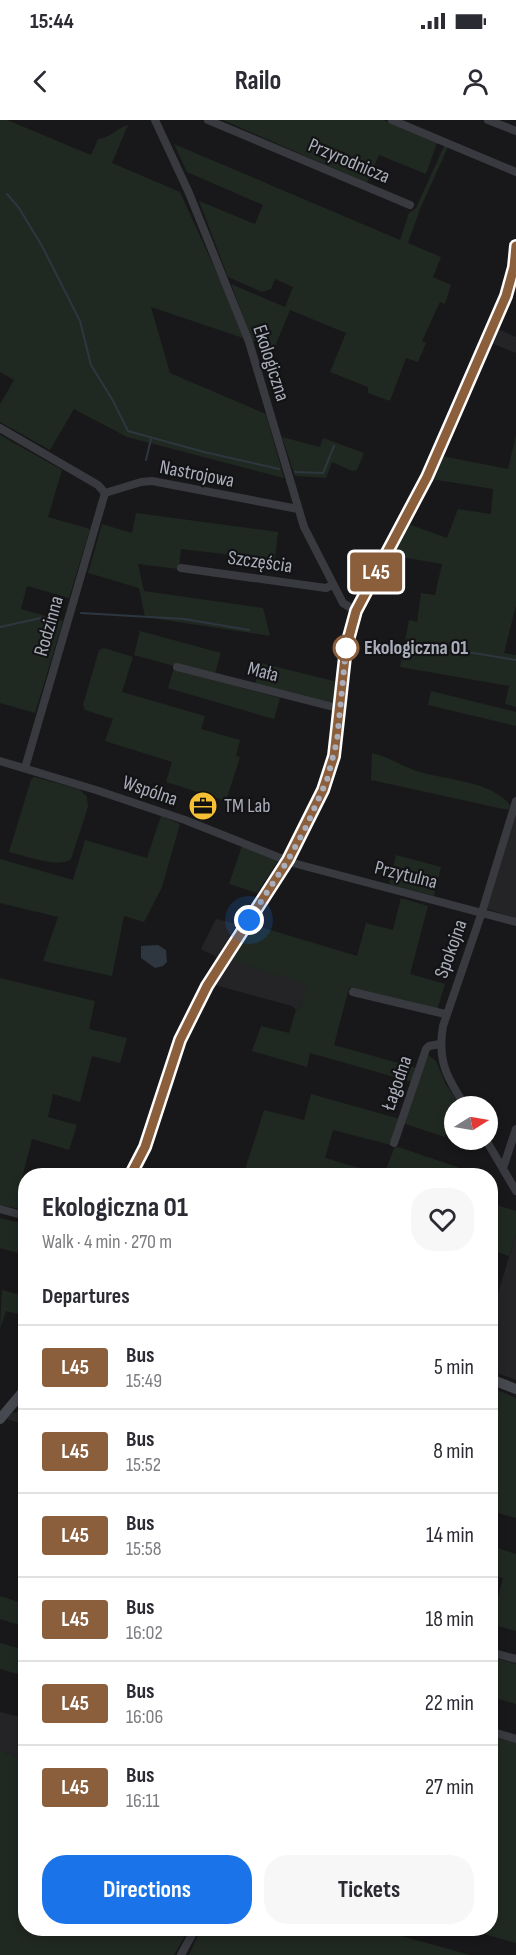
<!DOCTYPE html>
<html lang="en">
<head>
<meta charset="utf-8">
<style>
  body { margin:0; font-family:"Sofia Sans Condensed",sans-serif; background:#f7f7f7; color:#2b2b33; height:100vh; display:flex; flex-direction:column; font-size:22px; white-space:nowrap }
  * { box-sizing:border-box; margin:0 }
  p { font-size:20px; color:#7c7c81 }
  .icon { flex:none; width:33px; height:33px; fill:none; stroke:currentColor; stroke-width:2; stroke-linecap:round; stroke-linejoin:round }
  .map { position:relative; flex:1; overflow:hidden }
  .sheet { position:absolute; left:18px; top:1048px; width:480px; height:768px; display:flex; flex-direction:column; background:#fff; border-radius:24px; box-shadow:0 3px 9px #0003 }
  .sheet>* { flex:none }
  .badge { padding:0 12px; border-radius:4px; font-size:21px; line-height:39px }
  .needle { width:39px; rotate:79deg }
  .buttons { position:absolute; left:444px; top:976px; display:grid; gap:12px }
  .buttons a { display:grid; place-items:center; width:54px; height:54px; border-radius:50%; background:#fff; box-shadow:0 3px 9px #0003; font-size:30px }
  .you { position:absolute; width:30px; height:30px; margin:-15px; border:4px solid #fff; border-radius:50%; background:#1a73e8; box-shadow:0 0 0 9px #1a73e833 }
  .map>.badge { position:absolute; translate:-50% -50%; box-shadow:0 0 0 3px #fff }
  h2 { padding:0 24px; font-size:22px; line-height:54px }
  .round { display:grid; place-items:center; flex:none; width:63px; height:63px; border-radius:24px; background:#f7f7f7 }
  .headline { display:flex; align-items:center; justify-content:space-between; height:102px; padding:0 24px }
  h1 { font-size:28px; font-weight:700; line-height:45px }
  .cta { display:flex; gap:12px; margin-top:auto; padding:12px 24px }
  .cta a { flex:1; height:69px; border-radius:24px; background:#1a73e8; color:#fff; font-size:24px; font-weight:700; line-height:69px; text-align:center }
  .cta a+a { background:#f7f7f7; color:#2b2b33 }
  ul { padding:0; list-style:none }
  li { display:flex; align-items:center; gap:18px; height:84px; padding:0 24px; border-top:2px solid #e1e1e2 }
  li div { flex:1 }
  li b { display:block; font-size:22px }
  li em { font-style:normal }
  li .badge { min-width:66px; font-weight:700; text-align:center }
  .status { display:flex; justify-content:space-between; align-items:center; height:42px; padding:0 30px; background:#fff; direction:ltr }
  .status svg { height:16px; fill:currentColor }
  header { display:flex; justify-content:space-between; align-items:center; height:78px; padding:0 24px; background:#fff; font-size:27px; font-weight:700 }
  .map>svg:first-child { display:block }
  .built { fill:#242427 }
  .green { fill:#202921 }
  .water { fill:#2e363f }
  .lines { fill:none; stroke-linecap:round; stroke-linejoin:round }
  .stream { stroke:#2e363f; stroke-width:2 }
  .street { stroke:#393a40; stroke-width:8 }
  .secondary { stroke:#474950; stroke-width:10 }
  .line-casing { stroke:#fff; stroke-width:14 }
  .line { stroke:#8b5e3c; stroke-width:9 }
  .walk { stroke:#aaaeba; stroke-width:6; stroke-dasharray:0 10.8 }
  .stop-dot { fill:#fff; stroke:#8b5e3c; stroke-width:3 }
  .labels { text-anchor:middle; dominant-baseline:central; stroke-width:4.5; stroke-linejoin:round; paint-order:stroke }
  .street-label { font-size:20px; fill:#aaaeba; stroke:#131315 }
  .stop-label { font-size:20px; font-weight:bold; fill:#aaaeba; stroke:#131315; text-anchor:start }
  .poi-label { font-size:20px; fill:#aaaeba; stroke:#131315; text-anchor:start }
</style>
</head>
<body>
<div class="status"><b>15:44</b><svg viewBox="0 0 49 12"><path d="M0 12V9h3v3zM5 12V6h3v6zM10 12V3h3v9zM15 12V0h3v12zM26 1h20v11H26zM47 4h2v5h-2z"/></svg></div>
<header><svg class="icon" aria-label="back" viewBox="0 0 24 24"><path d="M15 5l-7 7 7 7"/></svg>Railo<svg class="icon" aria-label="person" viewBox="0 0 24 24"><circle cx="12" cy="8" r="4"/><path d="M4 21q1-7 8-7t8 7"/></svg></header>
<div class="map">
<svg width="516" height="1835" viewBox="0 0 516 1835">
  <rect width="100%" height="100%" fill="#18181a"/>
  <g class="built">
    <polygon points="498,209 516,217 516,233 491,223"/>
    <polygon points="516,695 516,798 487,789"/>
    <polygon points="216,799 237,804 217,837 201,829"/>
    <polygon points="230,840 308,865 301,887 296,890 292,886 215,865"/>
    <polygon points="516,1114 516,1260 491,1251 491,1196"/>
    <polygon points="22,1286 25,1287 25,1305 7,1299 12,1293 17,1292"/>
    <polygon points="0,1592 25,1598 25,1639 0,1631"/>
  </g>
  <g class="green">
    <path d="M0,0H7L91,35L98,19C110,18 117,8 128,5L112,43L180,72L220,160L243,218L151,187L170,253L266,294L284,358L127,317L74,289L50,330L0,302V284L14,260L0,252Z"/>
    <polygon points="223,0 383,0 437,23 426,54 379,35 367,63"/>
    <polygon points="174,24 400,120 409,93 416,88 444,26 448,27 420,89 408,123 441,137 433,157 451,165 445,184 440,182 422,221 426,223 418,242 406,238 390,281 368,273 368,267 330,252 346,213 290,190 274,229 252,220 231,164 285,187 293,167 275,159 271,169 262,172 228,157 199,81 255,104 263,85 187,52"/>
    <polygon points="0,315 62,350 48,397 90,409 69,478 27,466 21,489 63,501 35,593 0,583"/>
    <polygon points="516,315 516,485 504,533 516,535 516,587 505,584 509,566 400,547 409,500 417,502 421,473 435,475 442,444 390,435 408,404 447,418 458,389 491,394 493,369 431,359 442,336 508,349"/>
    <polygon points="282,317 320,327 323,318 364,333 357,350 352,351 332,342 326,358 295,356"/>
    <polygon points="136,393 278,412 275,440 181,429 179,449 138,444 144,471 263,488 270,516 145,497 139,468 88,453 102,404 132,413"/>
    <polygon points="140,511 221,533 215,553 174,546 134,535"/>
    <polygon points="104,528 133,537 122,572 205,596 201,609 240,620 236,636 240,637 226,681 166,662 172,642 105,621 113,599 85,590 83,585 99,530"/>
    <polygon points="261,543 338,562 336,585 255,564"/>
    <polygon points="177,550 280,578 274,599 168,568 173,551"/>
    <polygon points="431,571 516,592 516,606 428,585"/>
    <path d="M372,633C389,637 403,647 420,652C447,660 491,661 510,685L508,690L371,660Z"/>
    <path d="M34,657L79,669L87,677L88,687L71,739C60,749 23,735 9,732L31,660Z"/>
    <polygon points="161,696 180,704 162,767 144,802 124,796 112,856 43,841 58,797 0,783 0,739 73,760 85,720 147,738"/>
    <polygon points="242,726 278,741 257,773 229,764"/>
    <polygon points="396,735 441,747 434,776 389,764"/>
    <polygon points="401,778 428,786 410,854 445,864 437,890 349,868 334,925 416,948 412,962 310,933 307,947 252,931 261,906 289,913 296,890 301,887 307,865 230,840 254,805 357,836 366,803 393,810"/>
    <polygon points="0,858 95,881 89,909 127,918 120,943 92,936 80,982 53,974 48,997 77,1005 69,1030 32,1019 20,1066 25,1067 25,1090 0,1085"/>
    <polygon points="428,935 436,941 445,963 461,987 453,988 445,1017 402,1003 421,949"/>
    <polygon points="311,974 400,999 391,1025 333,1010 325,1038 384,1055 395,1026 484,1056 243,1056 264,990 304,1000"/>
    <polygon points="493,1084 516,1091 516,1114 509,1136 491,1130 490,1090"/>
    <polygon points="0,1098 25,1104 25,1135 0,1128"/>
    <polygon points="2,1170 25,1176 26,1196 6,1191 0,1209"/>
    <polygon points="495,1269 516,1278 516,1398 491,1391 490,1277"/>
    <polygon points="491,1426 516,1434 516,1511 491,1504 503,1458 491,1455"/>
    <polygon points="0,1476 25,1484 25,1507 0,1499"/>
    <polygon points="0,1523 25,1530 25,1556 0,1549"/>
    <polygon points="491,1537 516,1544 516,1584 491,1577"/>
    <polygon points="491,1615 516,1622 516,1823 465,1809 490,1809"/>
    <polygon points="0,1631 25,1639 26,1809 189,1809 174,1835 0,1835"/>
    <polygon points="201,1809 376,1809 470,1835 189,1835"/>
  </g>
  <polygon class="water" points="158,825 166,830 167,842 163,846 155,848 141,838 141,826"/>
  <g class="lines">
    <g class="stream">
      <polyline points="7,74 19,88 42,126 80,201 91,245 112,279 128,311 204,332 279,349"/>
      <polyline points="146,340 151,319"/>
      <polyline points="295,352 323,353 334,326"/>
      <polyline points="81,493 184,499 249,510"/>
      <polyline points="0,507 41,498"/>
      <polyline points="413,528 461,531 516,540"/>
    </g>
    <g class="street">
      <polyline points="155,0 189,73 249,222 304,407 343,483 356,491"/>
      <polyline points="208,0 410,85"/>
      <polyline points="392,0 516,52"/>
      <polyline points="488,0 516,11"/>
      <polyline points="0,308 98,365 105,373"/>
      <polyline points="105,373 141,362 152,361 298,389"/>
      <polyline points="181,448 326,468 333,465"/>
      <polyline points="177,547 341,589"/>
      <polyline points="0,641 96,670 185,700 293,743 516,802"/>
      <polyline points="25,648 105,373"/>
      <polyline points="353,872 445,894"/>
      <path d="M466,987C447,958 437,941 443,906L482,792L516,681"/>
      <polyline points="486,1020 516,1071"/>
      <polyline points="394,1023 426,929 429,926 440,924"/>
      <polyline points="503,1048 516,1009"/>
      <polyline points="0,1089 26,1096"/>
      <polyline points="490,1532 516,1539"/>
      <polyline points="490,1611 516,1619"/>
      <polyline points="181,1835 195,1809"/>
    </g>
    <g class="secondary">
      <polyline points="130,1056 145,1027 180,920 207,866 287,740 323,670 334,636 347,528 356,491 427,357 508,171 514,147 516,127"/>
      <polyline points="490,1259 516,1269"/>
      <polyline points="0,1299 26,1268"/>
    </g>
  </g>
  <g class="lines">
    <g class="line-casing">
      <polyline id="line" points="130,1056 145,1027 180,920 207,866 288,740 323,670 334,636 346,528 356,491 427,357 452,300 506,176 514,147 516,126"/>
    </g>
    <use href="#line" class="line"/>
    <polyline class="walk" points="249,800 288,740 306,707 327,660 337,621 346,528"/>
  </g>
  <defs>
    <g id="office-disc" transform="scale(1.5)"><circle r="9.5" fill="#f6c034" stroke="#131315"/><path d="M-6-3h4V-5.5h4V-3h4V5H-6ZM-1-4.5V-3h2v-1.5ZM-6 0V1H6V0Z" fill="#111"/></g>
  </defs>
  <g fill-rule="evenodd">
    <use href="#office-disc" x="203" y="686"/>
  </g>
  <circle class="stop-dot" cx="346" cy="528" r="12"/>
  <g class="labels">
    <g class="street-label">
      <text transform="translate(349 41) rotate(23)">Przyrodnicza</text>
      <text transform="translate(271 243) rotate(72)">Ekologiczna</text>
      <text transform="translate(197 354) rotate(11)">Nastrojowa</text>
      <text transform="translate(260 442) rotate(8)">Szczęścia</text>
      <text transform="translate(49 506) rotate(-74)">Rodzinna</text>
      <text transform="translate(263 552) rotate(14)">Mała</text>
      <text transform="translate(150 671) rotate(19)">Wspólna</text>
      <text transform="translate(406 755) rotate(14)">Przytulna</text>
      <text transform="translate(451 829) rotate(-70)">Spokojna</text>
      <text transform="translate(397 963) rotate(-71)">Łagodna</text>
    </g>
    <g class="stop-label">
      <text x="364" y="528">Ekologiczna 01</text>
    </g>
    <g class="poi-label">
      <text x="224" y="686">TM Lab</text>
    </g>
  </g>
</svg>
<div class="buttons">
<a><svg class="needle" viewBox="-14 -14 28 28"><path d="M0-13l5 13h-10z" fill="#e53935"/><path d="M0 13l5-13h-10z" fill="#7c7c81"/></svg></a>
</div>
<div class="you" style="left:249px;top:800px"></div>
<b class="badge" style="left:376px;top:452px;background:#8b5e3c;color:#fff">L45</b>
<section class="sheet">
<div class="headline"><div><h1>Ekologiczna 01</h1><p>Walk · 4 min · 270 m</p></div><a class="round"><svg class="icon" aria-label="heart" viewBox="0 0 24 24"><path d="M12 20l-8-8c-3-5 5-10 8-4 3-6 11-1 8 4z"/></svg></a></div>
<h2>Departures</h2>
<ul>
<li><span class="badge" style="background:#8b5e3c;color:#fff">L45</span><div><b>Bus</b><p>15:49</p></div><em>5 min</em></li>
<li><span class="badge" style="background:#8b5e3c;color:#fff">L45</span><div><b>Bus</b><p>15:52</p></div><em>8 min</em></li>
<li><span class="badge" style="background:#8b5e3c;color:#fff">L45</span><div><b>Bus</b><p>15:58</p></div><em>14 min</em></li>
<li><span class="badge" style="background:#8b5e3c;color:#fff">L45</span><div><b>Bus</b><p>16:02</p></div><em>18 min</em></li>
<li><span class="badge" style="background:#8b5e3c;color:#fff">L45</span><div><b>Bus</b><p>16:06</p></div><em>22 min</em></li>
<li><span class="badge" style="background:#8b5e3c;color:#fff">L45</span><div><b>Bus</b><p>16:11</p></div><em>27 min</em></li>
</ul>
<div class="cta"><a>Directions</a><a>Tickets</a></div>
</section>
</div>
</body>
</html>
